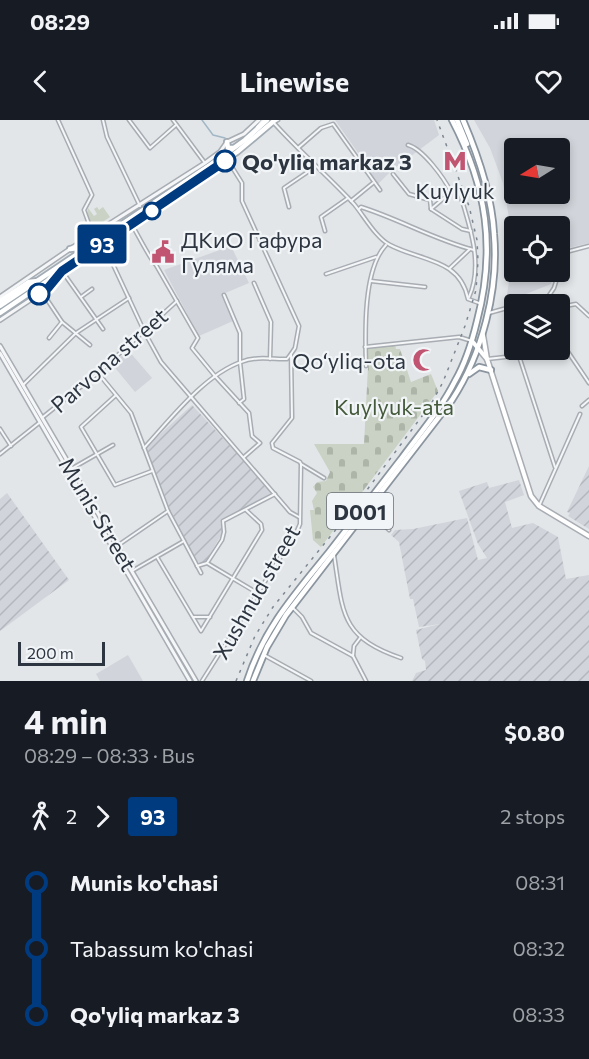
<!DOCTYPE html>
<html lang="en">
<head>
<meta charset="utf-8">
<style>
  body { margin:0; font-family:Commissioner,sans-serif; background:#242831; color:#f1f3f6; height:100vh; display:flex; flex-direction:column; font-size:22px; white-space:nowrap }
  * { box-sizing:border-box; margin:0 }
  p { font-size:20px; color:#9ea1a6 }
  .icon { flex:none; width:33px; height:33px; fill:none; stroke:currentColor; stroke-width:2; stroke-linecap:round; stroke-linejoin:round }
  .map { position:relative; height:561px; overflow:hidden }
  .drawer { display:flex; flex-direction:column; background:#171b24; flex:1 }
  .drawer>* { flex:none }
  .badge { padding:0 12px; border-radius:4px; font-size:21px; line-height:39px }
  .needle { width:39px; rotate:259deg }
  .controls { position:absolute; left:504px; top:18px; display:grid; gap:12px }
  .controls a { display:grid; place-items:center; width:66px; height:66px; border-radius:6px; background:#171b24; box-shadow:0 3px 9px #0003; font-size:30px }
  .scale { position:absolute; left:18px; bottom:15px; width:87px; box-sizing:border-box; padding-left:6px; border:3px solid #2c3540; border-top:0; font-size:16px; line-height:21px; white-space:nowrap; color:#2c3540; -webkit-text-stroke:4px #f2f5f7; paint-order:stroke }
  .map>.badge { position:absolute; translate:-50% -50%; box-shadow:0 0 0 3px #fff }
  .legs { display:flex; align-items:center; gap:9px; height:66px; padding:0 24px; font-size:20px }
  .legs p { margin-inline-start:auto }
  .summary { display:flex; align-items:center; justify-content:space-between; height:102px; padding:0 24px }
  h1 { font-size:33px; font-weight:700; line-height:45px }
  ul { padding:0 24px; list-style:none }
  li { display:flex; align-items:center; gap:21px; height:66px; font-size:22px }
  li i { display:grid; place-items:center; width:9px; height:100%; margin:0 8px; background:currentColor }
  li i::after { content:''; width:15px; height:15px; margin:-8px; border:4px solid; border-radius:50%; background:#171b24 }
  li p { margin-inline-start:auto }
  li:first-child i { background:linear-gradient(#0000 50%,currentColor 0) }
  li:last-child i { background:linear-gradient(currentColor 50%,#0000 0) }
  .status { display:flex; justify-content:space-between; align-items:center; height:42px; padding:0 30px; background:#171b24; direction:ltr }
  .status svg { height:16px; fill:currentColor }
  header { display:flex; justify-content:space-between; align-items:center; height:78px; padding:0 24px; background:#171b24; font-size:27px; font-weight:700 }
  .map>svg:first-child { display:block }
  .built { fill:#d1d5db; fill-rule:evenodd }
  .industrial { fill:url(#industrial-furrows) }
  .grass { fill:url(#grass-tufts) }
  .cemetery { fill:url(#cemetery-stones) }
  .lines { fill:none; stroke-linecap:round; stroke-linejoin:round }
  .stream { stroke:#a1b7c6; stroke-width:1.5 }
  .minor-casing { stroke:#a8adb3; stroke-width:5 }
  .tertiary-casing { stroke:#a8adb3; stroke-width:6 }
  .secondary-casing { stroke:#a8adb3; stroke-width:7 }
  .primary-casing { stroke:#a3acb4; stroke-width:8 }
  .trunk-casing { stroke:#8b959f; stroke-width:8 }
  .minor { stroke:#f5f6f8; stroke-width:2 }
  .tertiary { stroke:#f5f6f8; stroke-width:3 }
  .secondary { stroke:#fff; stroke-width:4 }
  .primary { stroke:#fff; stroke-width:4.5 }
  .trunk { stroke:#fff; stroke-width:4.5 }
  .rail { stroke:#7d8791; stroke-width:1.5; stroke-dasharray:3 6; stroke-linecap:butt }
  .line-1-casing { stroke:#fff; stroke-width:14 }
  .line-1 { stroke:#003b80; stroke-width:9 }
  .stop-1-dot { fill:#fff; stroke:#003b80; stroke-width:3 }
  .labels { text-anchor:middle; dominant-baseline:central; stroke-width:4.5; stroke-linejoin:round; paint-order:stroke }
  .shield { fill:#f2f5f7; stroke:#676f77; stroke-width:1.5 }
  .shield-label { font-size:21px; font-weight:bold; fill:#2c3540 }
  .stop-label { font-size:22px; font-weight:bold; fill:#2c3540; stroke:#f2f5f7; text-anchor:start }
  .poi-label { font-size:22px; fill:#2c3540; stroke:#f2f5f7 }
  .street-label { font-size:22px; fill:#2c3540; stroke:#f2f5f7 }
  .park-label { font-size:22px; fill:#445a3b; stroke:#f2f5f7 }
</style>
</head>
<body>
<div class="status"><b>08:29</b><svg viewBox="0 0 49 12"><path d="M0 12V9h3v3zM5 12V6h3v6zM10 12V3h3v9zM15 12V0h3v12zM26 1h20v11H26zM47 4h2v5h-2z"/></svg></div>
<header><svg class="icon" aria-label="back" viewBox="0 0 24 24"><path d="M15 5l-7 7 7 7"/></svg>Linewise<svg class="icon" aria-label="heart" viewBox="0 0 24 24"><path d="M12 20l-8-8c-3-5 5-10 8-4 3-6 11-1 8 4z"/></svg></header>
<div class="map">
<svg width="589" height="561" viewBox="0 0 589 561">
  <defs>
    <pattern id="industrial-furrows" width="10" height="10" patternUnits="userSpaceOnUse" patternTransform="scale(1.5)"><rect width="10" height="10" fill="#d1d5db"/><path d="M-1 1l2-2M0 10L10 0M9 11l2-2" fill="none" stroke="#b4b7bd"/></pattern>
    <pattern id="grass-tufts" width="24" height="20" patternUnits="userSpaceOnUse" patternTransform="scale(1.5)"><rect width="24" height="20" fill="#c9d2c4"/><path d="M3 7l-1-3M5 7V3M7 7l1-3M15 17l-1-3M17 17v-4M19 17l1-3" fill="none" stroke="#adb5a9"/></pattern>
    <pattern id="cemetery-stones" width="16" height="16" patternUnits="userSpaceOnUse" patternTransform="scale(1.5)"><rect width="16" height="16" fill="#c9d2c4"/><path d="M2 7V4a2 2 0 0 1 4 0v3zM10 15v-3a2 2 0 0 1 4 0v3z" fill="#adb5a9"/></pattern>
  </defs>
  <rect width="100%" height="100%" fill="#e2e6e9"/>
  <g class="built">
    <polygon points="335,0 434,0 439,15 391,51 376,66 373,61 368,47"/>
    <path d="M474,0H589V123L560,130V106H514V152H554L551,164L506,182L514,127L503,63L490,28ZM514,28H560V74H514Z"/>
    <polygon points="231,126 249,163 223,174 233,201 199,216 164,150"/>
    <polygon points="128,230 152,258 135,272 112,244"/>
    <polygon points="128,535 143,561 100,561 96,554"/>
  </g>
  <g class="industrial">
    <polygon points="192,285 273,372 220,402 223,412 206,441 201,443 197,441 170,390 145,328"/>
    <polygon points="589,346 589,409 568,396 570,393 567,392"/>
    <polygon points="519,360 524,375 505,382 512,408 533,403 558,417 566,459 589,455 589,561 412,561 416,553 426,550 425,541 422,539 416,510 440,504 419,507 413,479 410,479 399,422 391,415 395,410 413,409 467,398 478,440 487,438 478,424 459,371 487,362 489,368"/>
    <polygon points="7,373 69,460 0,511 0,379"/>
  </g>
  <g class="grass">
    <path d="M97,87L99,90L103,87L110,97L92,109C88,101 86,97 88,88L94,96L97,94L94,89Z"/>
    <polygon points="120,434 179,536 178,537 118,435"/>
  </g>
  <polygon class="cemetery" points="395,225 396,229 400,229 411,262 431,254 438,271 321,427 313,420 310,390 314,390 312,381 317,373 313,367 317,362 326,361 330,352 314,324 364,324 368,247 367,228"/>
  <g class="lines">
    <polyline class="stream" points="202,0 213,15 225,18"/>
    <g class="minor-casing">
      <g id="minor">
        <polyline points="58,0 92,75 84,90 93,115"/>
        <polyline points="103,0 107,17 140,86"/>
        <polyline points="129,0 150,28 176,5"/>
        <polyline points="173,0 205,43"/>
        <path d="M278,0L273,2C299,31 328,56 354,84C364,96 376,118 390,125C420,141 460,138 468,179L479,183"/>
        <polyline points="257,7 263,0"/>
        <path d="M408,25C423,29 444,58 451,72"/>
        <polyline points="298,28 321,8 333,4 380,70"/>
        <polyline points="227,39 242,63 242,81 299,206 295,228 291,234 292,298 272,323 273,328 300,342 301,344 324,358"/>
        <polyline points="393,54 409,74 430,80 431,89 462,109 471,111"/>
        <polyline points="351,81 373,63"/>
        <polyline points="289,87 284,68 315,47"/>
        <path d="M359,89L361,87C399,99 435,120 474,130"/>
        <path d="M431,89L451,72L459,71C469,104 484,144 469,177"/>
        <path d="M132,105C137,113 151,141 156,145L198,218L192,228L215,256L249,293L252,316L260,323L244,337"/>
        <polyline points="325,111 321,97 348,78"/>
        <polyline points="103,123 145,213 161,242 290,392 299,397"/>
        <polyline points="450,148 470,129"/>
        <polyline points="560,150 566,132 589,126"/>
        <polyline points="62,151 103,209"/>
        <polyline points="326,154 376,137"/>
        <polyline points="371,161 425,167"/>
        <polyline points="254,163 271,202 270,239"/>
        <polyline points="42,172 62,202 90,225"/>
        <polyline points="224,175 240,213 240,242 244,279 239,283"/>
        <polyline points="81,177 92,169"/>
        <polyline points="541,179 544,184"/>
        <polyline points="520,184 548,177 554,168 559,152"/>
        <polyline points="560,187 576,184 589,196"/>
        <polyline points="489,193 514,186"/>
        <polyline points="49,218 62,202"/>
        <polyline points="560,220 589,263"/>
        <polyline points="514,223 514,225"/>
        <polyline points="365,227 459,217 472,221"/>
        <polyline points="519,236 555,347"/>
        <polyline points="487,239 533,234"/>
        <path d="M366,246C365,213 363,149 386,125"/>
        <polyline points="98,253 131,293 168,391 201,453"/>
        <polyline points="23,265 76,213 129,178"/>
        <polyline points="115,276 81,307 115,365 152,351"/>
        <polyline points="582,286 589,280"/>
        <polyline points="43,297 98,253 177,181"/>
        <polyline points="0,309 11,326"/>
        <path d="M144,328C170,300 204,255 241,242C255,236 272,239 287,239L291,234"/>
        <polyline points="0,334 39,303"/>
        <polyline points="71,349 113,325"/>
        <polyline points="539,386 580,294"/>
        <polyline points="368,390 389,410"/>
        <polyline points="117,426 168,391"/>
        <path d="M334,435C343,493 340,517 401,538"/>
        <polyline points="157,437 201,511 262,410 261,404 246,390"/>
        <polyline points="207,443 259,474"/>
        <polyline points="197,446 207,443 222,420 224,412 223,401 275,374"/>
        <polyline points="132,451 184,421"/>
        <polyline points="292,487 302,497 311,513 353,536 366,561"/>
        <polyline points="193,497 210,497"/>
        <polyline points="264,535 311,561"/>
        <polyline points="353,536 354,526 360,518"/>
        <polyline points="202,561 297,411 300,404 301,344"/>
      </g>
    </g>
    <g class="tertiary-casing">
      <g id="tertiary">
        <polyline points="0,177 70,129 205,43 220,32 227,22 244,14 259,0"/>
        <polyline points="0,200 48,168 59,155"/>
        <polyline points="0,226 196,561"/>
        <polyline points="0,233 190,561"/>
      </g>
    </g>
    <g class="secondary-casing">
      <g id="secondary">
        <polyline points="483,215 487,239 531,376 539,386 589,416"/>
        <polyline points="472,221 487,239"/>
      </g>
    </g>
    <g class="primary-casing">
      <g id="primary">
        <polyline points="227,22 228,28 233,28"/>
        <polyline points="70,129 85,127"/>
        <polyline points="0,181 29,162 38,161"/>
        <polyline points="0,186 210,45 245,20 267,0"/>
        <polyline points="0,193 237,32 275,0"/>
      </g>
    </g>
    <g class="trunk-casing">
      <g id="trunk">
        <polyline points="457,0 467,24"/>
        <polyline points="469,254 479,247 491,250"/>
        <path d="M247,561C264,508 295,474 329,432C353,401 377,370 401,339C420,313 441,289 455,261C466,242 472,222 477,201C496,129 487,67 452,0"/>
        <path d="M253,561L267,527L286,495L452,280C482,234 499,170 494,114C492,76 478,35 463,0"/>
      </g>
    </g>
    <use href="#minor" class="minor"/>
    <use href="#tertiary" class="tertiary"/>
    <use href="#secondary" class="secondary"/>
    <use href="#primary" class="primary"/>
    <use href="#trunk" class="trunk"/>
    <polyline class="rail" points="236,561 255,516 273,487 355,386 431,284 443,262 465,206 476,170 478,141 477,120 469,86 437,0"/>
  </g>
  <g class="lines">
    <g class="line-1-casing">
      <polyline id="line-1" points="39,174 48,168 62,151 225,41"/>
    </g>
    <use href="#line-1" class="line-1"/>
  </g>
  <defs>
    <g id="metro-bare" transform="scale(1.8)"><path d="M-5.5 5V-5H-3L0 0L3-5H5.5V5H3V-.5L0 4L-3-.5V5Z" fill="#c15471" stroke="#f2f5f7" stroke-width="2.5" paint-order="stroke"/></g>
    <g id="civic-bare" transform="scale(1.8)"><path d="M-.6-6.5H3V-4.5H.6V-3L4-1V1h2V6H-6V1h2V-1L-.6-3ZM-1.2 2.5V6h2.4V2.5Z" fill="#c15471" stroke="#f2f5f7" stroke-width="2.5" paint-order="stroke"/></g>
    <g id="mosque-bare" transform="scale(1.8)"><path d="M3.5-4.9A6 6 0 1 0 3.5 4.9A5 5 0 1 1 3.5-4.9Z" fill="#c15471" stroke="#f2f5f7" stroke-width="2.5" paint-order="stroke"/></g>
  </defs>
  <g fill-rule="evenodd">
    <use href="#metro-bare" x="455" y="41"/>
    <use href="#civic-bare" x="163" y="132"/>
    <use href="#mosque-bare" x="424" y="240"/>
  </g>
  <g class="stop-1-dot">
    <circle cx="225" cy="41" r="10"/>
    <circle cx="152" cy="91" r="8"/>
    <circle cx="39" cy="174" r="10"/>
  </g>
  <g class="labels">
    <rect class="shield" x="327" y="373" width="66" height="36" rx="4.5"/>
    <g class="shield-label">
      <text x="360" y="391">D001</text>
    </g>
    <g class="stop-label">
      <text x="242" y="41">Qo'yliq markaz 3</text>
    </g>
    <g class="poi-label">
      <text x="455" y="70">Kuylyuk</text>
      <text x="181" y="119" text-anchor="start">ДКиО Гафура<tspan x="181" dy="25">Гуляма</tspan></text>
      <text x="406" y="240" text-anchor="end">Qo‘yliq-ota</text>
    </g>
    <g class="street-label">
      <text transform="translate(109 240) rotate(-41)">Parvona street</text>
      <text transform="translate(98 394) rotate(59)">Munis Street</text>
      <text transform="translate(256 472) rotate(-60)">Xushnud street</text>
    </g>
    <g class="park-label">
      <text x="394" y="286">Kuylyuk-ata</text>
    </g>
  </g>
</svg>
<div class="controls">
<a><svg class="needle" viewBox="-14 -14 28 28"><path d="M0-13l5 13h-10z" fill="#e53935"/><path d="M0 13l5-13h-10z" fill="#9ea1a6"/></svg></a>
<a><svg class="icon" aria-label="locate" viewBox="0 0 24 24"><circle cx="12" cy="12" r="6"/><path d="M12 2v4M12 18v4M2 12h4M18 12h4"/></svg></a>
<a><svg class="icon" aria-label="layers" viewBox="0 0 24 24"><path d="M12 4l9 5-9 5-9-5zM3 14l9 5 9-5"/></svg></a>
</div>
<div class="scale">200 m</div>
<b class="badge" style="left:102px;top:124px;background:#003b80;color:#fff">93</b>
</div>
<section class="drawer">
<div class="summary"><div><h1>4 min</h1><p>08:29 – 08:33 · Bus</p></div><b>$0.80</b></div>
<div class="legs"><svg class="icon" aria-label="walk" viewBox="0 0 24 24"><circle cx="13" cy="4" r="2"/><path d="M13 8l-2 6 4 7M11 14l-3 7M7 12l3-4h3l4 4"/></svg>2<svg class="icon" aria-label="forward" viewBox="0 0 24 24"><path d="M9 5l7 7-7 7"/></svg><b class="badge" style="background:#003b80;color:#fff">93</b><p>2 stops</p></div>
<ul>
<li><i style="color:#003b80"></i><b>Munis ko'chasi</b><p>08:31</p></li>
<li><i style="color:#003b80"></i><span>Tabassum ko'chasi</span><p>08:32</p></li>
<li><i style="color:#003b80"></i><b>Qo'yliq markaz 3</b><p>08:33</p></li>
</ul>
</section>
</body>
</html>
